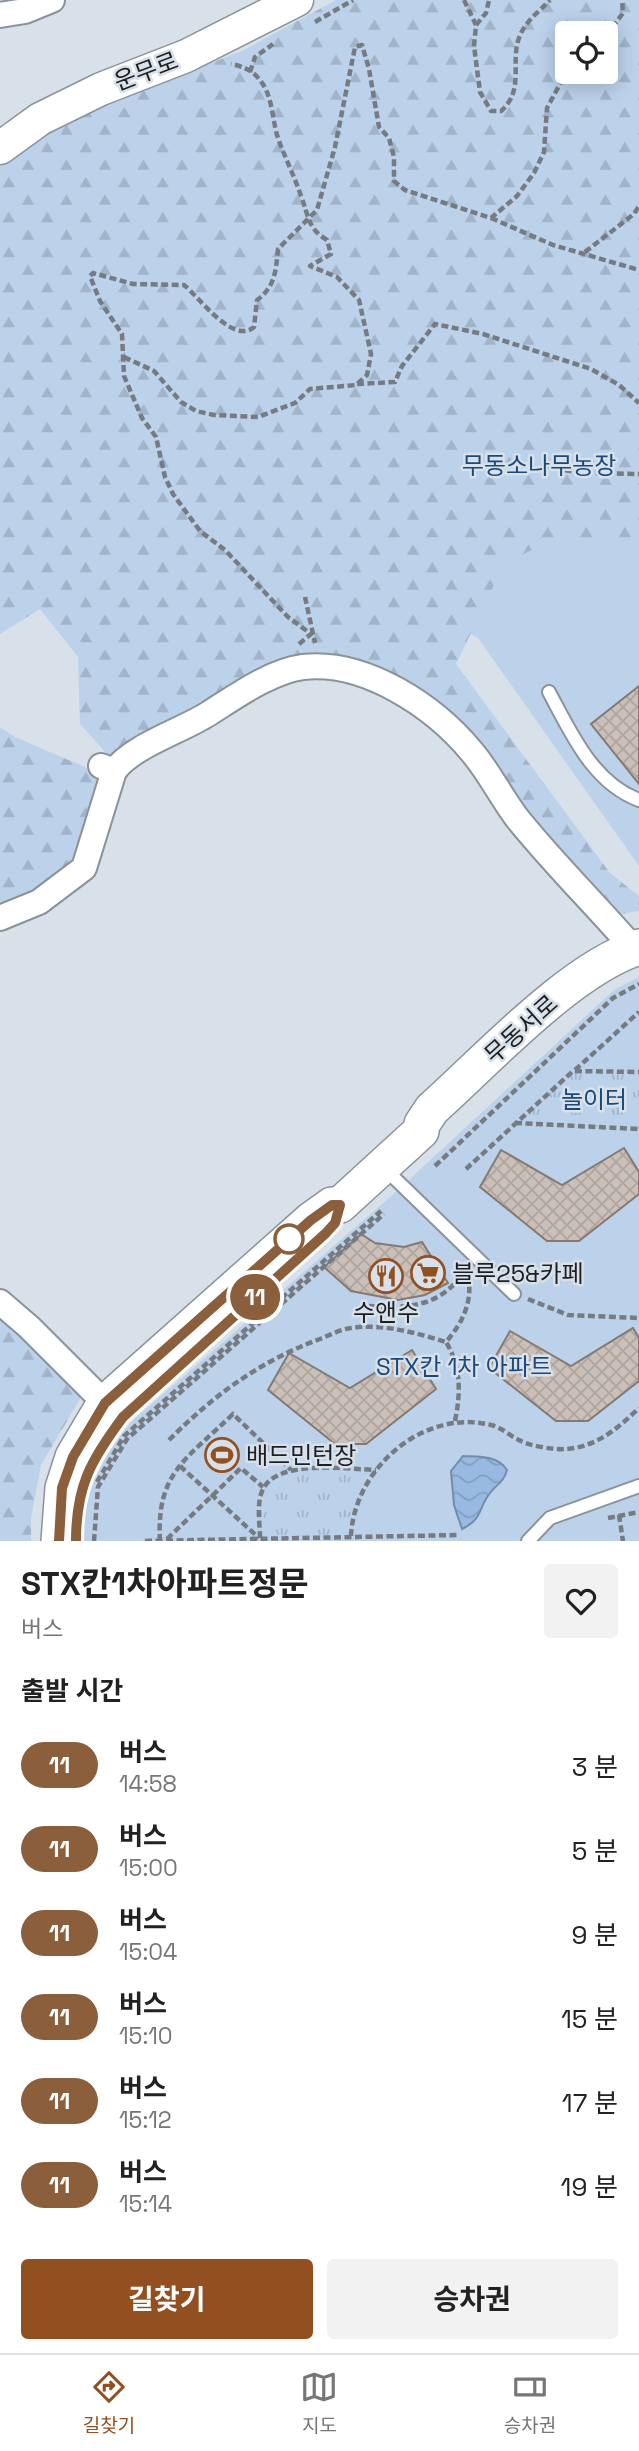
<!DOCTYPE html>
<html lang="ko">
<head>
<meta charset="utf-8">
<style>
  body { margin:0; font-family:"Space Grotesk","Noto Sans KR",sans-serif; background:#f2f2f2; color:#222; height:100vh; display:flex; flex-direction:column; font-size:26px; white-space:nowrap }
  * { box-sizing:border-box; margin:0 }
  p { font-size:23px; color:#767676 }
  .icon { flex:none; width:38px; height:38px; fill:none; stroke:currentColor; stroke-width:2; stroke-linecap:round; stroke-linejoin:round }
  .map { position:relative; height:1541px; overflow:hidden }
  .details { display:flex; flex-direction:column; background:#fff; flex:1 }
  .details>* { flex:none }
  .badge { padding:0 14px; border-radius:23px; font-size:24px; line-height:46px }
  .fabs { position:absolute; left:555px; top:21px; display:grid; gap:14px }
  .fabs a { display:grid; place-items:center; width:63px; height:63px; border-radius:7px; background:#fff; box-shadow:0 4px 18px #0003; font-size:35px }
  .map>.badge { position:absolute; translate:-50% -50%; box-shadow:0 0 0 4px #fff }
  h2 { padding:0 21px; font-size:26px; line-height:63px }
  .round { display:grid; place-items:center; flex:none; width:74px; height:74px; border-radius:7px; background:#f2f2f2 }
  .head { display:flex; align-items:center; justify-content:space-between; height:119px; padding:0 21px }
  h1 { font-size:33px; font-weight:700; line-height:52px }
  .cta { display:flex; gap:14px; margin-top:auto; padding:14px 21px }
  .cta a { flex:1; height:80px; border-radius:7px; background:#924f20; color:#fff; font-size:28px; font-weight:700; line-height:80px; text-align:center }
  .cta a+a { background:#f2f2f2; color:#222 }
  ul { padding:0; list-style:none }
  li { display:flex; align-items:center; gap:21px; height:84px; padding:0 21px }
  li div { flex:1 }
  li b { display:block; font-size:26px }
  li em { font-style:normal }
  li .badge { min-width:77px; font-weight:700; text-align:center }
  .menu { display:flex; justify-content:space-around; align-items:center; height:98px; border-top:2px solid #e0e0e0; background:#fff; font-size:19px; color:#767676 }
  .menu a { display:grid; justify-items:center; gap:4px }
  .menu .active { color:#924f20 }
  .map>svg:first-child { display:block }
  .green { fill:#bcd2eb }
  .forest { fill:url(#forest-firs); fill-rule:evenodd }
  .park { fill:url(#park-tufts) }
  .water { fill:url(#water-waves); stroke:#738ca8; stroke-width:2 }
  .building { fill:url(#building-cross-hatch); stroke:#847973; stroke-width:2 }
  .lines { fill:none; stroke-linecap:round; stroke-linejoin:round }
  .service-casing { stroke:#8a929a; stroke-width:16 }
  .minor-casing { stroke:#8a929a; stroke-width:28 }
  .tertiary-casing { stroke:#8a929a; stroke-width:35 }
  .secondary-casing { stroke:#8a929a; stroke-width:38 }
  .path { stroke:#767b81; stroke-width:4.5; stroke-dasharray:7 3.5; stroke-linecap:butt }
  .service { stroke:#fff; stroke-width:12 }
  .minor { stroke:#fff; stroke-width:24 }
  .tertiary { stroke:#fff; stroke-width:32 }
  .secondary { stroke:#fff; stroke-width:35 }
  .line-casing { stroke:#fff; stroke-width:16 }
  .line { stroke:#8b5e3c; stroke-width:10 }
  .stop-dot { fill:#fff; stroke:#8b5e3c; stroke-width:3.5 }
  .labels { text-anchor:middle; dominant-baseline:central; stroke-width:5; stroke-linejoin:round; paint-order:stroke }
  .street-label { font-size:24px; fill:#1c1f22; stroke:#d8e0e9 }
  .park-label { font-size:24px; fill:#1a497a; stroke:#d8e0e9 }
  .poi-label { font-size:24px; fill:#1c1f22; stroke:#d8e0e9; text-anchor:start }
</style>
</head>
<body>
<div class="map">
<svg width="639" height="1541" viewBox="0 0 639 1541">
  <defs>
    <pattern id="forest-firs" width="22" height="20" patternUnits="userSpaceOnUse" patternTransform="scale(1.75)"><rect width="22" height="20" fill="#bcd2eb"/><path d="M5 1l3.5 6h-7zM16 11l3.5 6h-7z" fill="#a1b4c9"/></pattern>
    <pattern id="park-tufts" width="24" height="20" patternUnits="userSpaceOnUse" patternTransform="scale(1.75)"><rect width="24" height="20" fill="#bcd2eb"/><path d="M3 7l-1-3M5 7V3M7 7l1-3M15 17l-1-3M17 17v-4M19 17l1-3" fill="none" stroke="#a1b4c9"/></pattern>
    <pattern id="water-waves" width="16" height="10" patternUnits="userSpaceOnUse" patternTransform="scale(1.75)"><rect width="16" height="10" fill="#98bae2"/><path d="M0 5q4-4 8 0t8 0" fill="none" stroke="#829fc2"/></pattern>
    <pattern id="building-cross-hatch" width="8" height="8" patternUnits="userSpaceOnUse" patternTransform="scale(1.75)"><rect width="8" height="8" fill="#cbc0b9"/><path d="M0 0l8 8M0 8l8-8" fill="none" stroke="#aea59f"/></pattern>
  </defs>
  <rect width="100%" height="100%" fill="#d8e0e9"/>
  <g class="green">
    <polygon points="639,409 639,866 478,638 445,619"/>
    <path d="M639,977V1541H83C83,1493 102,1457 132,1421L397,1191L614,990Z"/>
  </g>
  <g class="forest">
    <path d="M336,0H639V542L549,541L504,564L456,664L610,873L639,896V911L610,916L419,702L320,664L115,763L80,724L78,657L40,609L0,634V166L45,127L242,51ZM567,33H606V72H567Z"/>
    <polygon points="0,727 15,737 108,777 80,867 0,913"/>
    <polygon points="0,1317 83,1394 41,1465 31,1518 31,1541 0,1541"/>
  </g>
  <g class="park">
    <polygon points="573,1071 639,1072 639,1129 515,1123"/>
    <path d="M316,1468L376,1470L352,1512L351,1536L260,1538C259,1487 260,1472 316,1468Z"/>
  </g>
  <path class="water" d="M463,1456C480,1457 497,1455 507,1470C504,1482 497,1484 490,1493C478,1508 483,1519 462,1529L454,1505L451,1471Z"/>
  <g class="building">
    <polygon points="639,686 639,784 591,724"/>
    <polygon points="624,1148 639,1172 639,1194 579,1241 547,1241 480,1187 501,1150 562,1185"/>
    <polygon points="361,1234 375,1243 404,1247 422,1242 448,1283 425,1295 398,1300 351,1291 324,1267"/>
    <polygon points="633,1328 639,1338 639,1381 588,1421 556,1421 489,1368 510,1331 571,1366"/>
    <polygon points="412,1350 436,1389 366,1444 335,1444 268,1390 289,1353 350,1388"/>
  </g>
  <g class="lines">
    <g class="service-casing">
      <g id="service">
        <path d="M549,692C571,733 593,783 639,800"/>
        <polyline points="383,1167 514,1294"/>
        <polyline points="528,1541 550,1518 639,1486"/>
      </g>
    </g>
    <g class="minor-casing">
      <g id="minor">
        <polyline points="0,15 25,11 52,0"/>
        <path d="M114,771C132,746 181,731 208,714C235,697 271,671 303,667C365,660 434,706 472,752C489,772 501,797 517,818C554,864 595,904 633,948"/>
        <polyline points="0,918 39,902 84,868 114,771 101,766"/>
        <polyline points="0,1302 29,1327 105,1403"/>
      </g>
    </g>
    <g class="tertiary-casing">
      <polyline id="tertiary" points="0,148 40,119 101,89 186,56 297,0"/>
    </g>
    <g class="secondary-casing">
      <path id="secondary" d="M59,1541L63,1488L73,1457L105,1403L311,1220L332,1205H340L421,1131L422,1124L432,1109C488,1059 570,969 639,947"/>
    </g>
    <g class="path">
      <path d="M464,0L476,25L474,46L480,92L491,111H501C525,90 510,62 519,38C525,21 538,13 550,0"/>
      <polyline points="315,22 353,0"/>
      <polyline points="476,25 486,13 489,0"/>
      <polyline points="606,36 623,13 622,0"/>
      <polyline points="250,72 255,57 273,44"/>
      <polyline points="491,218 553,245 639,270"/>
      <polyline points="585,252 634,214 639,206"/>
      <path d="M124,357L154,371L181,402L196,411L214,415L258,417L295,403L310,389L356,385L367,375L371,354L359,300L337,277L310,266L331,254L327,240C307,228 309,216 301,196C294,175 284,156 277,135C272,117 272,93 259,79C252,70 242,66 231,64"/>
      <polyline points="357,384 395,382 402,366 435,324 483,334 591,369 619,385 639,403"/>
      <polyline points="544,466 580,473 639,474"/>
      <polyline points="305,597 315,643"/>
      <path d="M299,644L311,634L288,617L225,550L200,531L173,494L165,477L156,437L142,418L124,376L122,334L100,301L90,276L93,273L133,284L184,285C200,298 233,345 254,327L257,300C275,287 276,271 278,249L317,210L335,147L355,47L362,45L369,69L379,127L389,138L394,157V181L405,190L491,218L517,196L534,173L544,152L547,108L567,71"/>
      <polyline points="575,1070 639,1012"/>
      <polyline points="515,1123 639,1129"/>
      <polyline points="435,1166 613,998 639,984"/>
      <polyline points="466,1169 573,1071 639,1072"/>
      <polyline points="528,1299 568,1315 639,1318"/>
      <path d="M369,1306C412,1309 442,1306 467,1268"/>
      <path d="M455,1421C461,1392 461,1367 446,1342C464,1321 473,1301 468,1273"/>
      <path d="M169,1440C214,1395 260,1361 320,1339C330,1335 341,1329 351,1328C381,1323 417,1333 446,1342"/>
      <polyline points="180,1466 259,1538"/>
      <polyline points="97,1482 124,1436 381,1211"/>
      <polyline points="619,1515 623,1541"/>
      <polyline points="608,1518 639,1512"/>
      <path d="M351,1536C354,1469 423,1408 491,1425C501,1427 510,1436 519,1440C529,1446 554,1450 566,1449C597,1447 618,1428 639,1408"/>
      <path d="M260,1538C260,1523 256,1503 263,1489C278,1459 347,1469 376,1470"/>
      <polyline points="167,1539 241,1468 263,1487"/>
      <polyline points="94,1541 98,1487 127,1439 384,1214"/>
      <polyline points="145,1541 458,1535"/>
      <path d="M160,1541C156,1472 187,1459 233,1414L291,1470"/>
    </g>
    <use href="#service" class="service"/>
    <use href="#minor" class="minor"/>
    <use href="#tertiary" class="tertiary"/>
    <use href="#secondary" class="secondary"/>
  </g>
  <g class="lines">
    <g class="line-casing">
      <path id="line" d="M59,1541L62,1488L73,1457L105,1403L311,1220L332,1205H340L335,1223L326,1233L123,1417C91,1460 76,1486 76,1541"/>
    </g>
    <use href="#line" class="line"/>
  </g>
  <defs>
    <g id="supermarket-ring" transform="scale(1.75)"><circle r="9.5" fill="#d8e0e9" stroke="#924f20" stroke-width="1.5"/><path d="M-6-5.5h2.5l.6 2H6L4.5 2H-2.5L-4.4-4H-6ZM-1.5 3.2a1.3 1.3 0 1 0 .1 0ZM3 3.2a1.3 1.3 0 1 0 .1 0Z" fill="#924f20"/></g>
    <g id="restaurant-ring" transform="scale(1.75)"><circle r="9.5" fill="#d8e0e9" stroke="#924f20" stroke-width="1.5"/><path d="M-5-6h1v4h1v-4h1v4h1v-4h1v5L-1.5 .5V6h-2V.5L-5-1ZM5-6V6H3V1.5H1.5Q1.5-4 5-6Z" fill="#924f20"/></g>
    <g id="stadium-ring" transform="scale(1.75)"><circle r="9.5" fill="#d8e0e9" stroke="#924f20" stroke-width="1.5"/><path d="M0-5a6.5 5 0 1 0 0 10a6.5 5 0 1 0 0-10ZM-3.5-1.8h7v3.6h-7Z" fill="#924f20"/></g>
  </defs>
  <g fill-rule="evenodd">
    <use href="#supermarket-ring" x="428" y="1273"/>
    <use href="#restaurant-ring" x="386" y="1276"/>
    <use href="#stadium-ring" x="222" y="1455"/>
  </g>
  <circle class="stop-dot" cx="289" cy="1239" r="14"/>
  <g class="labels">
    <g class="street-label">
      <text transform="translate(146 71) rotate(-21)">운무로</text>
      <text transform="translate(521 1029) rotate(-42)">무동서로</text>
    </g>
    <g class="park-label">
      <text x="539" y="465">무동소나무농장</text>
      <text x="594" y="1099">놀이터</text>
      <text x="464" y="1366">STX칸 1차 아파트</text>
    </g>
    <g class="poi-label">
      <text x="452" y="1273">블루25&amp;카페</text>
      <text x="386" y="1312" text-anchor="middle">수앤수</text>
      <text x="246" y="1455">배드민턴장</text>
    </g>
  </g>
</svg>
<div class="fabs">
<a><svg class="icon" aria-label="locate" viewBox="0 0 24 24"><circle cx="12" cy="12" r="6"/><path d="M12 2v4M12 18v4M2 12h4M18 12h4"/></svg></a>
</div>
<b class="badge" style="left:255px;top:1297px;background:#8b5e3c;color:#fff">11</b>
</div>
<section class="details">
<div class="head"><div><h1>STX칸1차아파트정문</h1><p>버스</p></div><a class="round"><svg class="icon" aria-label="heart" viewBox="0 0 24 24"><path d="M12 20l-8-8c-3-5 5-10 8-4 3-6 11-1 8 4z"/></svg></a></div>
<h2>출발 시간</h2>
<ul>
<li><span class="badge" style="background:#8b5e3c;color:#fff">11</span><div><b>버스</b><p>14:58</p></div><em>3 분</em></li>
<li><span class="badge" style="background:#8b5e3c;color:#fff">11</span><div><b>버스</b><p>15:00</p></div><em>5 분</em></li>
<li><span class="badge" style="background:#8b5e3c;color:#fff">11</span><div><b>버스</b><p>15:04</p></div><em>9 분</em></li>
<li><span class="badge" style="background:#8b5e3c;color:#fff">11</span><div><b>버스</b><p>15:10</p></div><em>15 분</em></li>
<li><span class="badge" style="background:#8b5e3c;color:#fff">11</span><div><b>버스</b><p>15:12</p></div><em>17 분</em></li>
<li><span class="badge" style="background:#8b5e3c;color:#fff">11</span><div><b>버스</b><p>15:14</p></div><em>19 분</em></li>
</ul>
<div class="cta"><a>길찾기</a><a>승차권</a></div>
</section>
<nav class="menu">
<a class="active"><svg class="icon" aria-label="directions" viewBox="0 0 24 24"><path d="M12 3l9 9-9 9-9-9zM9 14v-3h6M13 9l2 2-2 2"/></svg>길찾기</a>
<a><svg class="icon" aria-label="map" viewBox="0 0 24 24"><path d="M3 6l6-2 6 2 6-2v14l-6 2-6-2-6 2zM9 4v14M15 6v14"/></svg>지도</a>
<a><svg class="icon" aria-label="tickets" viewBox="0 0 24 24"><path d="M3 7h18v10H3zM15 7v10"/></svg>승차권</a>
</nav>
</body>
</html>
